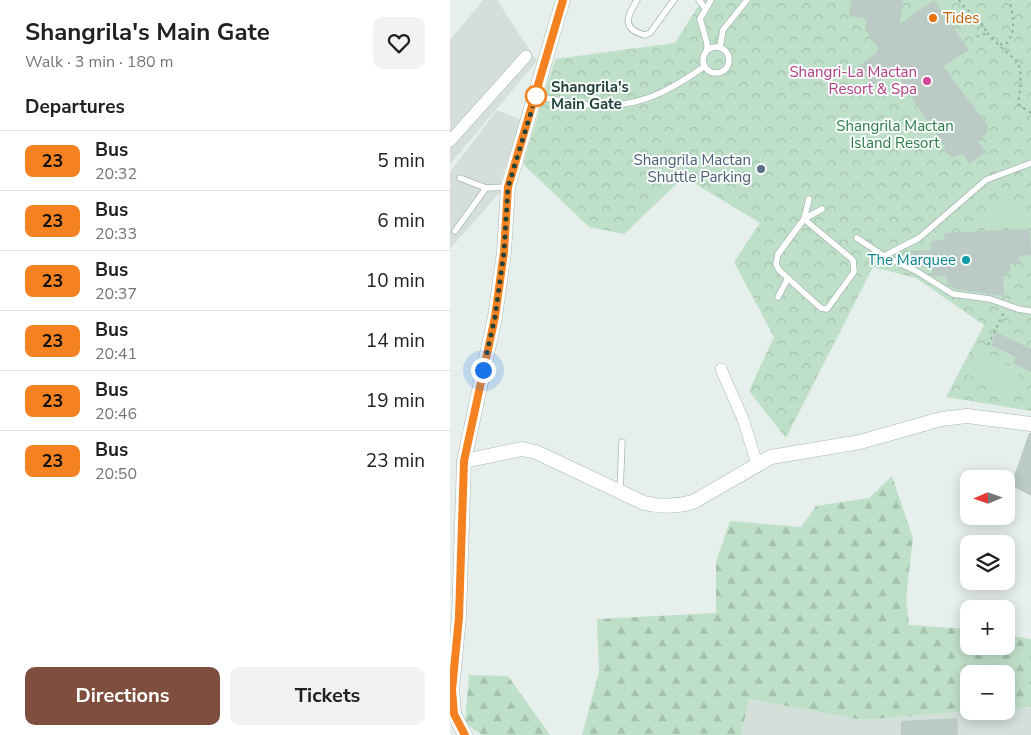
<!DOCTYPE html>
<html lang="en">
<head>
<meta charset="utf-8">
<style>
  body { margin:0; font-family:"Nunito Sans",sans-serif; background:#f2f2f2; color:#202124; height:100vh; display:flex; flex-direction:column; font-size:19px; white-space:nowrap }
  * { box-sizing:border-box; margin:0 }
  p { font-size:16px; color:#757577 }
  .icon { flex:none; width:28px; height:28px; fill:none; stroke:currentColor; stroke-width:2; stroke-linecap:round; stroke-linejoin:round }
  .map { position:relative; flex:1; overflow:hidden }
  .details { display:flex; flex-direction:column; background:#fff; width:450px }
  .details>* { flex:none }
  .badge { padding:0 10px; border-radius:8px; font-size:18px; line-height:32px }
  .needle { width:32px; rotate:268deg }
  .fabs { position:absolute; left:510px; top:470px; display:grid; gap:10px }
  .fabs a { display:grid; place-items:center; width:55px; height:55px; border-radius:10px; background:#fff; box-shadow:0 2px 12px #0003; font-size:25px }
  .you { position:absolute; width:25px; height:25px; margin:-12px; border:4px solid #fff; border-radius:50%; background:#1a73e8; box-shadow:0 0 0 8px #1a73e833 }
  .map>.badge { position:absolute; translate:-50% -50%; box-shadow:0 0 0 2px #fff }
  h2 { padding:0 25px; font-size:19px; line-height:45px }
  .round { display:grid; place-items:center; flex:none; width:52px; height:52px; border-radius:10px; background:#f2f2f2 }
  .overview { display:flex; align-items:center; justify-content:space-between; height:85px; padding:0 25px }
  h1 { font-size:24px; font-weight:700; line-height:38px }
  .action { display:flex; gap:10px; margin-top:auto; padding:10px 25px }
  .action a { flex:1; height:58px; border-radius:10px; background:#7f4e3f; color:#fff; font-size:20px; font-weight:700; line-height:58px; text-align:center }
  .action a+a { background:#f2f2f2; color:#202124 }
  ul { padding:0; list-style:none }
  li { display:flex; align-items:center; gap:15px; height:60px; padding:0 25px; border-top:1px solid #e0e0e0 }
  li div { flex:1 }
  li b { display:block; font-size:19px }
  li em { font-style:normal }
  li .badge { min-width:55px; font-weight:700; text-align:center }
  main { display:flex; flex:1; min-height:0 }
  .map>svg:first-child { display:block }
  .built { fill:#d4dfda }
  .forest { fill:url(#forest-firs) }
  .park { fill:url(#park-crowns) }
  .pitch { fill:#bfe0c8 }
  .building { fill:#bbcac4 }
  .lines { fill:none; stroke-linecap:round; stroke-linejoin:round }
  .service-casing { stroke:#a8b8b2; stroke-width:7 }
  .minor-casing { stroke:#a8b8b2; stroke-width:12 }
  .tertiary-casing { stroke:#a8b8b2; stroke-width:15 }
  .path { stroke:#86b3a5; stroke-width:2; stroke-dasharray:2.5 4; stroke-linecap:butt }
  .service { stroke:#fff; stroke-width:5.5 }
  .minor { stroke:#fff; stroke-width:11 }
  .tertiary { stroke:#fff; stroke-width:14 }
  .line-casing { stroke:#fff; stroke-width:11 }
  .line { stroke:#f58220; stroke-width:8 }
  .walk { stroke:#24423a; stroke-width:5; stroke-dasharray:0 9 }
  .food-dot { fill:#e8710a; stroke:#f7fbf9; stroke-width:2 }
  .hotel-dot { fill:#d1479c; stroke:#f7fbf9; stroke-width:2 }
  .stop-dot { fill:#fff; stroke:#f58220; stroke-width:2.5 }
  .service-dot { fill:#5c6f8a; stroke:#f7fbf9; stroke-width:2 }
  .culture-dot { fill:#0f9aa8; stroke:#f7fbf9; stroke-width:2 }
  .labels { text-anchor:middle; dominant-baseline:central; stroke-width:4; stroke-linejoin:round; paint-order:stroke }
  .food-label { font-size:15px; fill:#c56008; stroke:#f7fbf9; text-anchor:start }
  .hotel-label { font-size:15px; fill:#b23c85; stroke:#f7fbf9; text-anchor:end }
  .stop-label { font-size:15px; font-weight:bold; fill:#24423a; stroke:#f7fbf9; text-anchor:start }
  .park-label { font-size:15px; fill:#2d7a4b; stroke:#f7fbf9 }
  .service-label { font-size:15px; fill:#4e5e75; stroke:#f7fbf9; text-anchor:end }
  .culture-label { font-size:15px; fill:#0d838f; stroke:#f7fbf9; text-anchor:end }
</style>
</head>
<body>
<main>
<section class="details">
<div class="overview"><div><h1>Shangrila's Main Gate</h1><p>Walk · 3 min · 180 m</p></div><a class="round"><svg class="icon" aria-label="heart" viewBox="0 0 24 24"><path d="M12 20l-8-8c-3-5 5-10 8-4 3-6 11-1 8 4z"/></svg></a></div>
<h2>Departures</h2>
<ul>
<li><span class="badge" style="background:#f58220;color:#111">23</span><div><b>Bus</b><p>20:32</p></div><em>5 min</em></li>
<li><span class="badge" style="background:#f58220;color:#111">23</span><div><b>Bus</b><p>20:33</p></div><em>6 min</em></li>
<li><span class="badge" style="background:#f58220;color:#111">23</span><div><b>Bus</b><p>20:37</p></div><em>10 min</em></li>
<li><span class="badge" style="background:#f58220;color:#111">23</span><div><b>Bus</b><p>20:41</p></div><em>14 min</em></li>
<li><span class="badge" style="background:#f58220;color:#111">23</span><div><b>Bus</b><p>20:46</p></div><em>19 min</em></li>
<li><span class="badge" style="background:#f58220;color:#111">23</span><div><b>Bus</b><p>20:50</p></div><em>23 min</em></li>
</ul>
<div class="action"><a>Directions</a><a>Tickets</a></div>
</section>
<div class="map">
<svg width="581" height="735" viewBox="0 0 581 735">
  <defs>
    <pattern id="forest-firs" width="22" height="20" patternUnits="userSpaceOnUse" patternTransform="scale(1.25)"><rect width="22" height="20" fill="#bfe0c8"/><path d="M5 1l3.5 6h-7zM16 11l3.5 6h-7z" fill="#a4c1ad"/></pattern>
    <pattern id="park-crowns" width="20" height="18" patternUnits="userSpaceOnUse" patternTransform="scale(1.25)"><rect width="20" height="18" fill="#bfe0c8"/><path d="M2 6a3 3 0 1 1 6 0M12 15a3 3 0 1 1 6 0" fill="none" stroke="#a4c1ad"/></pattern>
  </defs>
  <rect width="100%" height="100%" fill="#e6efeb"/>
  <g class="built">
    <polygon points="33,0 47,0 87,61 0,164 0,40"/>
    <polygon points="47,110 71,120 51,180 51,191 0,249 0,172"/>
    <polygon points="298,699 412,720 522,711 556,711 556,709 581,707 581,735 291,735"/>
  </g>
  <g class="forest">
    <polygon points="442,476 463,538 456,598 459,625 519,629 519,646 556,646 556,635 581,639 581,707 556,709 556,674 519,674 519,711 522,711 412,720 299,699 291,735 132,735 149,672 147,619 266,613 266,562 280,521 351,527 366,506 419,498"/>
    <polygon points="19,675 58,676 100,735 32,735 15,723"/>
  </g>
  <polygon class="park" points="252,0 581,0 581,411 496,397 534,325 466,278 423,267 336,438 299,391 324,337 284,262 310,223 234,177 174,234 139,227 73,164 105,59 225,43"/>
  <g class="pitch">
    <polygon points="576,202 577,226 540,227 540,203"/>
    <polygon points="529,349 571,372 558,396 515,373"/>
  </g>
  <g class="building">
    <polygon points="402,0 453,0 450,24 484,0 519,50 493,66 538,126 537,132 528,142 536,152 519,164 513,154 501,157 444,70 422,86 408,67 430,50 415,29 417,19 399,16"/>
    <polygon points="580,229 581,255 569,256 570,264 560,264 560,272 553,273 554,296 505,289 498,285 497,277 483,276 482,266 468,267 462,264 461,251 481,250 481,241 495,240 494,233"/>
    <polygon points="546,332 581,349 581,372 563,363 566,357 541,345"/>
    <polygon points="579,433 581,433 581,496 561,485"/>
    <polygon points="507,718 508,735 451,735 451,721"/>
  </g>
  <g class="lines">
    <g class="service-casing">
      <g id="service">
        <path d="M187,0C177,16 171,29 195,35L200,33L224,0"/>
        <polyline points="249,0 255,8"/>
        <polyline points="270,47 273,30 297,0"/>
        <circle cx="266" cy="60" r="13"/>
        <polyline points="257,50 257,43 250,19 261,0"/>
        <path d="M86,96C159,112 192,111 255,66"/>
        <polyline points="10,178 36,188"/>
        <polyline points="354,219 403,260 404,272 377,309 371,308 353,292 329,270 326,264 328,254 354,219 359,199"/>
        <polyline points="354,219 372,209"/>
        <polyline points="5,231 36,188 57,187"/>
        <polyline points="407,238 434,256 466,271 503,294 540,299 568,309 581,311"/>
        <polyline points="434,256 469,238 536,180 581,163"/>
        <polyline points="328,297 338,278"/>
        <polyline points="170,491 172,442"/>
      </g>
    </g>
    <g class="minor-casing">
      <g id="minor">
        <polyline points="0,141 76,56"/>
        <polyline points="271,369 293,419 307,464"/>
      </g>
    </g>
    <g class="tertiary-casing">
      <g id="tertiary">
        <path d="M14,461L72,449L86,452L194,503C211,507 226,507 243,502L321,457L410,442L491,419L517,416L581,424"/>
        <polyline points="15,735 4,714 2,689 9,617 14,461 45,317 54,252 58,187 113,0"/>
      </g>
    </g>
    <g class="path">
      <path d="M509,0C517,13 529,15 537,33L523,38"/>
      <path d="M537,33C566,66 576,52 568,104L581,113"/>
      <path d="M550,44L555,45C568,31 562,16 560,0"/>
      <polyline points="538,345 554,312"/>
    </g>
    <use href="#service" class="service"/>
    <use href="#minor" class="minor"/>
    <use href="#tertiary" class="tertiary"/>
  </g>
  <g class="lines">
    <g class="line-casing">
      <polyline id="line" points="15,735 4,714 2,690 9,617 14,461 45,317 54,252 58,187 113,0"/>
    </g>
    <use href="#line" class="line"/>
    <polyline class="walk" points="33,370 45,317 54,252 58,187 86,96"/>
  </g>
  <circle class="food-dot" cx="483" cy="18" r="5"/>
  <circle class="hotel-dot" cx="477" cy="81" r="5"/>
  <circle class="stop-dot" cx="86" cy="96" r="10"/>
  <circle class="service-dot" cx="311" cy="169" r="5"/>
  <circle class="culture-dot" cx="516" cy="260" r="5"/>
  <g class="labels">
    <g class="food-label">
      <text x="493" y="18">Tides</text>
    </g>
    <g class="hotel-label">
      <text x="467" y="72">Shangri-La Mactan<tspan x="467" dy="17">Resort &amp; Spa</tspan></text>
    </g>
    <g class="stop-label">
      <text x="101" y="87">Shangrila's<tspan x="101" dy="17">Main Gate</tspan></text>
    </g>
    <g class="park-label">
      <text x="445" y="126">Shangrila Mactan<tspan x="445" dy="17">Island Resort</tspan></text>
    </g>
    <g class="service-label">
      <text x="301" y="160">Shangrila Mactan<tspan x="301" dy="17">Shuttle Parking</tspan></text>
    </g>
    <g class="culture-label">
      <text x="506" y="260">The Marquee</text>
    </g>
  </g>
</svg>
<div class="fabs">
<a><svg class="needle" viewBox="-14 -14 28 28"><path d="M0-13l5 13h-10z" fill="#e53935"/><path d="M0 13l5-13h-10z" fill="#757577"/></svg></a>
<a><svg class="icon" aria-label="layers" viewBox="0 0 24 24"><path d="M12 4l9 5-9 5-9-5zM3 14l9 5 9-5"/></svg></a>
<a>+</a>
<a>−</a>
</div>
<div class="you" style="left:33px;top:370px"></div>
</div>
</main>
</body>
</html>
